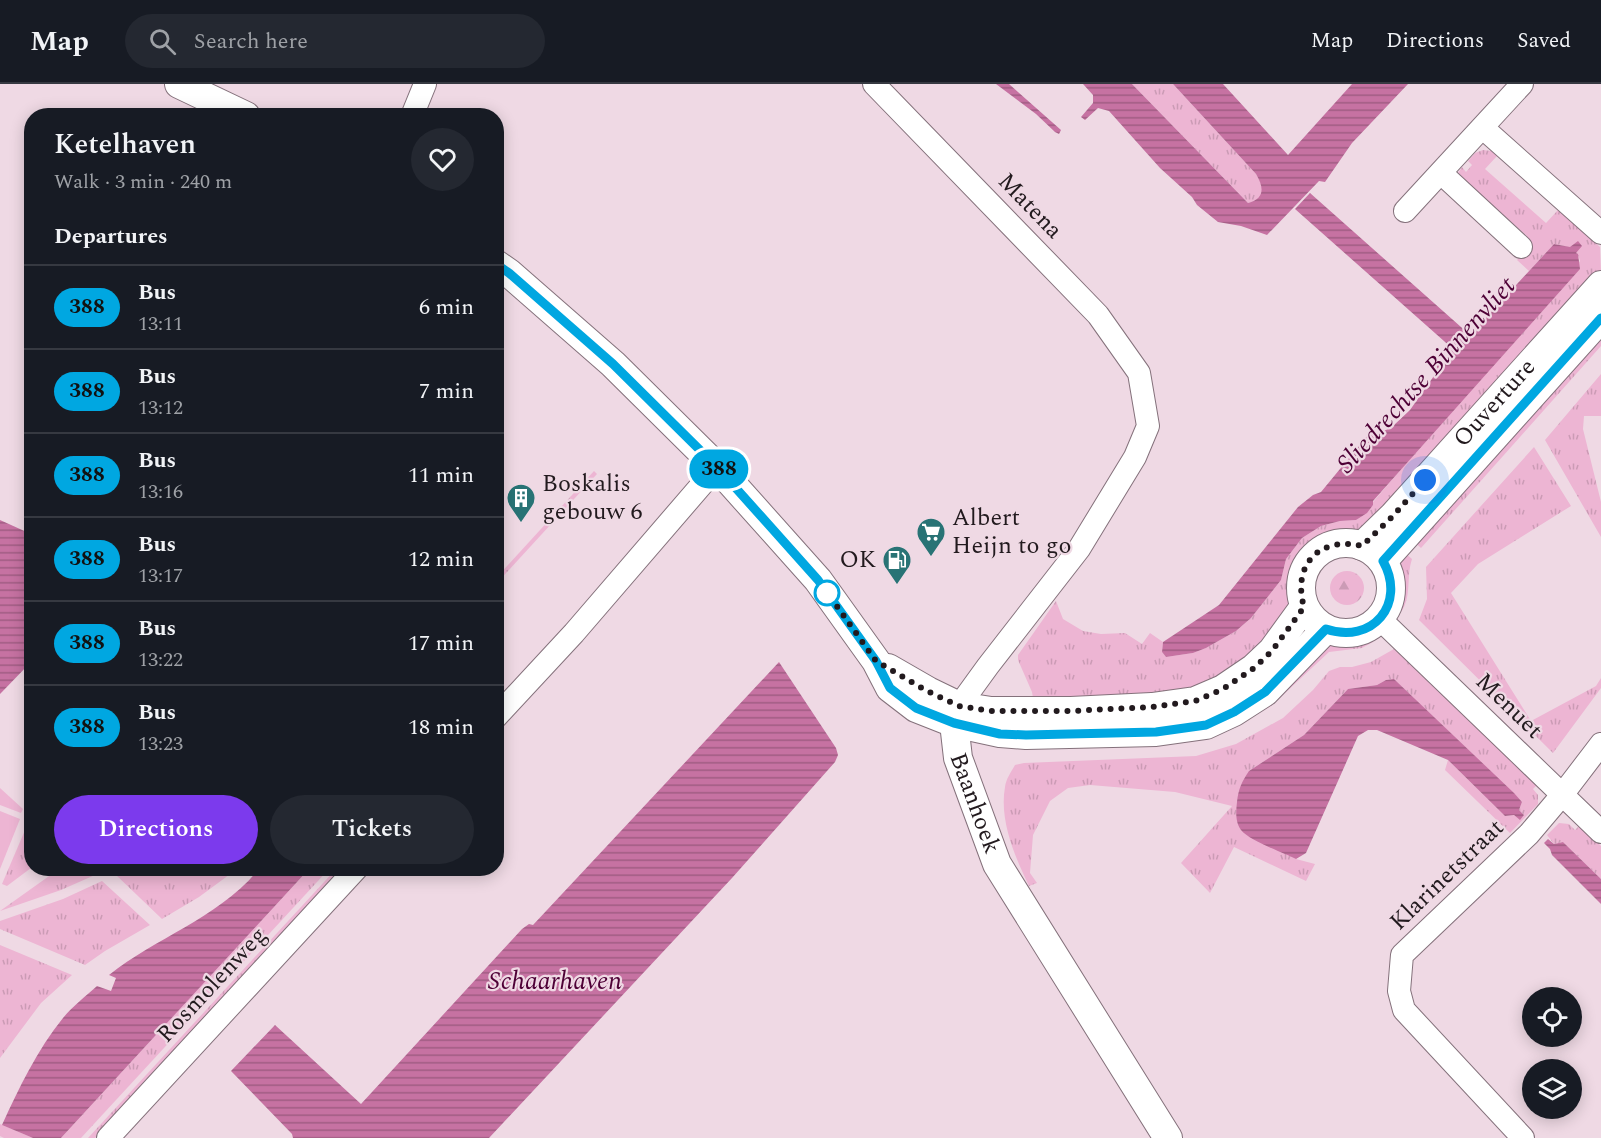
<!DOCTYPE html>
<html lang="en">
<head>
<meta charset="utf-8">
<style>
  body { margin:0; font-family:Spectral,serif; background:#242831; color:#f1f3f6; height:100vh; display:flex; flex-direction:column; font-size:22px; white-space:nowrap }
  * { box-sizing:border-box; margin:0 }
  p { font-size:20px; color:#9ea1a6 }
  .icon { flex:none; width:33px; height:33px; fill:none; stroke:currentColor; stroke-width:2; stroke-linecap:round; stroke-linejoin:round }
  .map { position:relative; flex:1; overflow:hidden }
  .side { position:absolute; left:24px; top:24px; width:480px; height:768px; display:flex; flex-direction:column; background:#171b24; border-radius:24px; box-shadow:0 3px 15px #0003 }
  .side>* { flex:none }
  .badge { padding:0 12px; border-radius:20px; font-size:21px; line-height:39px }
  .fabs { position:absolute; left:1522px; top:903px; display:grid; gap:12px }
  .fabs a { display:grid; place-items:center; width:60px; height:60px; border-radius:50%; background:#171b24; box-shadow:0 3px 15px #0003; font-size:30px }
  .you { position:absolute; width:30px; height:30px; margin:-15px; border:4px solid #fff; border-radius:50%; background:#1a73e8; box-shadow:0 0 0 9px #1a73e833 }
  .map>.badge { position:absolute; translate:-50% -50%; box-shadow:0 0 0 3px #fff }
  h2 { padding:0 30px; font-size:22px; line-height:54px }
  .round { display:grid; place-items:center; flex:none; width:63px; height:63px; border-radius:32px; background:#242831 }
  .overview { display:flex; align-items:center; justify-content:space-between; height:102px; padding:0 30px }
  h1 { font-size:28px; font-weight:600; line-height:45px }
  .cta { display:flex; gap:12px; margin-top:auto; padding:12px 30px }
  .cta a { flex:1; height:69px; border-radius:36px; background:#7c3aed; color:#fff; font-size:24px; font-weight:600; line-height:69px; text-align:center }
  .cta a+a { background:#242831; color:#f1f3f6 }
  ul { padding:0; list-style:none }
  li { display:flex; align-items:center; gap:18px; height:84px; padding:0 30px; border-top:2px solid #363941 }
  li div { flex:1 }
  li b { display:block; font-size:22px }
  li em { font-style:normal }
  li .badge { min-width:66px; font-weight:700; text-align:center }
  header { display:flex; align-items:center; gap:36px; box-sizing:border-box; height:84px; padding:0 30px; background:#171b24; border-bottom:2px solid #363941 }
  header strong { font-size:28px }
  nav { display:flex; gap:33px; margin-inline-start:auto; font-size:21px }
  .search { width:420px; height:54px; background:#242831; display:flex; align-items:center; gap:15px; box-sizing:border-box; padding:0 21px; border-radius:33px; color:#9ea1a6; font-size:22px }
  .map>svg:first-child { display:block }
  .grass { fill:url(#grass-tufts) }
  .forest { fill:url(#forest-firs) }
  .park { fill:#edb5d3 }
  .water { fill:url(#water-rules) }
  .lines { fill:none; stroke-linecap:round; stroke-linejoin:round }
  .minor-casing { stroke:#84717b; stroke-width:24 }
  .tertiary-casing { stroke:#84717b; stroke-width:30 }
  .minor { stroke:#fff; stroke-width:22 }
  .tertiary { stroke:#fff; stroke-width:28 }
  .line-casing { stroke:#fff; stroke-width:14 }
  .line { stroke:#00a7e1; stroke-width:9 }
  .walk { stroke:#221a1e; stroke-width:6; stroke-dasharray:0 10.8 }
  .stop-dot { fill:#fff; stroke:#00a7e1; stroke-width:3 }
  .labels { text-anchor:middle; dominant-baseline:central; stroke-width:4.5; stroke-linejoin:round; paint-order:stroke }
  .street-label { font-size:24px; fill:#221a1e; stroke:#efd9e4 }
  .poi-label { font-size:24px; fill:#221a1e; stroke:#efd9e4; text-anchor:start }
  .water-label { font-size:26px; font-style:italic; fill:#4e0036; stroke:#efd9e4 }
</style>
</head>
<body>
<header>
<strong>Map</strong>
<div class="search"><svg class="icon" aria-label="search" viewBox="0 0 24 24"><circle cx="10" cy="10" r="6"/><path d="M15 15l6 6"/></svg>Search here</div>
<nav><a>Map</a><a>Directions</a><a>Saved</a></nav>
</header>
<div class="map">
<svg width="1601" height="1054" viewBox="0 0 1601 1054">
  <defs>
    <pattern id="grass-tufts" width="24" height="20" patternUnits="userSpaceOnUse" patternTransform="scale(1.5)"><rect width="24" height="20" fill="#edb5d3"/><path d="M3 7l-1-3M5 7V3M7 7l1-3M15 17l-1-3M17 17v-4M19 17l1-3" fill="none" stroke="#cb9bb5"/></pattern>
    <pattern id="forest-firs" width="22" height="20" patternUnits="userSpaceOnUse" patternTransform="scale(1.5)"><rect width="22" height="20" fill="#edb5d3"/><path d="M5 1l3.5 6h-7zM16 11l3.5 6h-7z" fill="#cb9bb5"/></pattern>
    <pattern id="water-rules" width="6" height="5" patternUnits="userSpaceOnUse" patternTransform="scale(1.5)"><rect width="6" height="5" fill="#c672a2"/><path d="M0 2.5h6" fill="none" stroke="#a05d83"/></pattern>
  </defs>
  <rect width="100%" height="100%" fill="#efd9e4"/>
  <g class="grass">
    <path d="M1132,0H1173L1256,90C1265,104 1266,115 1248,119Z"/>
    <path d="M1483,66L1492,67L1497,72L1485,85L1546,139L1558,126L1600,163L1601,189L1378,440L1354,453L1336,454L1326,457L1307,471L1300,481L1296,495L1294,521L1256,573L1185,609L1034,620L1032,608L1018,576V571L1056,517L1063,535L1083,547L1101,550L1125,549L1142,560L1150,549L1163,558L1162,568L1166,573L1193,569L1206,564L1236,547L1251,534L1281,496L1286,475L1302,454L1321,442L1340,437L1356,436L1373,421V418L1580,177C1577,164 1566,162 1554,160L1529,187L1517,176L1528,164L1522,158L1527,152L1469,101L1456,92L1462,83L1466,88L1472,81L1468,77L1475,69Z"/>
    <polygon points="1601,243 1601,262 1421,464 1412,456"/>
    <polygon points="1601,290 1601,332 1584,332 1583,345 1601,418 1601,453 1545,356"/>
    <polygon points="1534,363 1571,422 1478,480 1451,509 1531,637 1596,602 1601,594 1601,604 1553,669 1419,536 1427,515 1426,483"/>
    <polygon points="594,387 597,390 497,499 497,493"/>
    <path d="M1404,468L1412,475C1406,493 1412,513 1401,528C1395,511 1397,486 1404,468Z"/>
    <polygon points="1362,555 1372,556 1373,558 1362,564 1329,568 1271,622 1238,641 1333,557"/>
    <path d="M1394,565L1404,573L1537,701L1533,705L1538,711V720L1510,749L1445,686L1448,676L1505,732L1514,731L1520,735L1524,731L1519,726L1522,718L1394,595L1386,596L1377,601L1348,605L1304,651L1249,687L1296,775L1315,780L1306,797L1234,763L1210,809L1181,779L1232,722L1175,708L1090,701L1068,704L1050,717L1033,751L1030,789L1037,799L1029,802C1015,773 999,736 1005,703C1006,695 1011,688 1015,681L1024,679L1196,672L1236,660L1283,634L1313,606L1329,587L1340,583H1352L1371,578Z"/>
    <polygon points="0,704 23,725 21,729 0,721"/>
    <polygon points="31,732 31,784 7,802 2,800"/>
    <polygon points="1559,739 1569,740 1575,746 1580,741 1601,762 1601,795 1563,758 1554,760 1547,751"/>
    <polygon points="125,784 237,784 237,785 199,813 162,835 115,790"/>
    <polygon points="59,785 88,785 95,791 61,806 0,827"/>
    <polygon points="309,785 329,785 81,1054 61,1054"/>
    <polygon points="336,785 344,785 95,1054 88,1054"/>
    <polygon points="102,797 150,841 105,867 85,881 0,845 0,837 63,815"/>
    <polygon points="0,861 72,891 41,919 0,974"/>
    <polygon points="0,1040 33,1054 4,1054 0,1052"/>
  </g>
  <circle class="forest" cx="1347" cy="504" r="17"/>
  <polygon class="park" points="0,727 20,735 0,785"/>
  <g class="water">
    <polygon points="996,0 1009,0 1061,46 1059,50 1055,48 1036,30"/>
    <path d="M1083,0H1132L1248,119C1265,115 1264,103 1256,90L1173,0H1223L1288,71L1352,0H1408L1352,59L1325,98L1319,97L1267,151L1241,142L1218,138L1197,121L1192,113L1160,84L1109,27L1098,24L1085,36L1081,33L1093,19V11Z"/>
    <polygon points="1310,109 1470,251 1554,160 1570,163 1578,157 1582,162 1576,169 1578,170 1580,185 1373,417 1373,421 1367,429 1356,436 1340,437 1321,442 1302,454 1286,475 1281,496 1251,534 1236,547 1206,564 1193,569 1166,573 1162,568 1163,558 1219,521 1298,423 1313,411 1321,408 1368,351 1386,346 1393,342 1410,326 1436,289 1437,282 1453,265 1295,125"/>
    <polygon points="0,436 31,450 32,577 0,610"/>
    <polygon points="779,578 836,664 838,671 835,678 732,794 489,1054 293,1054 292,1050 231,987 275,941 361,1020 522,845 529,840 533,841"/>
    <path d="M1394,595L1514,709L1522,718L1519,726L1524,731L1520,736L1514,731L1505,732L1448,676L1377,646H1368L1358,652L1306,769L1296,775C1282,768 1250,757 1241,746C1235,738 1236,727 1237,718C1238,706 1242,697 1249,687L1304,651L1348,605L1377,601L1386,596Z"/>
    <polygon points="1548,755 1554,760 1563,758 1601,795 1601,820 1552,771 1550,765 1544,759"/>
    <path d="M259,785H309L61,1054H33L2,1041C19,1004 37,966 63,934C73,922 86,912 97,902L111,907L116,894L109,891C157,853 219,834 259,785Z"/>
  </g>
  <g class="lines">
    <g class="minor-casing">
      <g id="minor">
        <polyline points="874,0 1098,231 1139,289 1148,342 1135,373 1079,465 988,582 959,622"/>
        <polyline points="412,32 425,0"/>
        <polyline points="1483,44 1601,149"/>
        <polyline points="1441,89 1521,163"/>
        <polyline points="1405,127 1522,0"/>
        <polyline points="1380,535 1601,748"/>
        <polyline points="496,633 574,549 717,383"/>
        <polyline points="108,1054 357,784"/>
        <polyline points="1523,1054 1404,926 1399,907 1402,871 1529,750 1562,711 1601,660"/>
      </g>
    </g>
    <g class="tertiary-casing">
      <g id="tertiary">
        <polyline points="179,0 246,32"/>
        <polyline points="496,180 509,189 613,280 717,383 818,496 876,577 890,604 916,624 954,639 1000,649 1026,651 1156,648 1206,641 1234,628 1265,608 1326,545"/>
        <circle cx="1346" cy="504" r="45"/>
        <path id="s1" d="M1362,462L1393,432L1601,201"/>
        <polyline points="1383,477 1601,234"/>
        <polyline points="888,584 928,607 959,622 991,627 1071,627 1152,623 1195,617 1223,605 1254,584 1272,567 1304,523"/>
        <path id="s2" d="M958,624L954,639L958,674L997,780L1168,1054"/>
      </g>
    </g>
    <use href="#minor" class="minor"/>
    <use href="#tertiary" class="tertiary"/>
  </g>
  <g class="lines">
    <g class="line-casing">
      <path id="line" d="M496,180L509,189L613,280L717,383L818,496L876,577L890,604L916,624L954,639L1000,650L1026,651L1156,648L1206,641L1234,628L1265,608L1326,545C1372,561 1407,520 1383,477L1601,234"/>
    </g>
    <use href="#line" class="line"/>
    <path class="walk" d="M827,509L826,507L876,577L927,607L959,622L991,627H1071L1152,623L1195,617L1223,605L1254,584L1272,567L1304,523C1292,481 1319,452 1362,462L1393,432L1425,396"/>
  </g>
  <defs>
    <g id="building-pin" transform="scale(1.5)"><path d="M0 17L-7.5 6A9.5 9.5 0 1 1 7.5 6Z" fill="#287375" stroke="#efd9e4"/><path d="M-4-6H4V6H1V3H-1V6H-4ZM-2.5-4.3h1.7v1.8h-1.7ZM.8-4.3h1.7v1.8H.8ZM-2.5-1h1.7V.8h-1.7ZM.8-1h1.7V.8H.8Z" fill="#fff"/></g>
    <g id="supermarket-pin" transform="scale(1.5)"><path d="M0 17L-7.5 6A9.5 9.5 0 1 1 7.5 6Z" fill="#287375" stroke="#efd9e4"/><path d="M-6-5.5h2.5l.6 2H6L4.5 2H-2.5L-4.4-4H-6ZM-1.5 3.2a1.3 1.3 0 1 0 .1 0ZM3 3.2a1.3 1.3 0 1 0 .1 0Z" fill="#fff"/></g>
    <g id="fuel-pin" transform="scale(1.5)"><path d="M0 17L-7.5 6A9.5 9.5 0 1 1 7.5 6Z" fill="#287375" stroke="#efd9e4"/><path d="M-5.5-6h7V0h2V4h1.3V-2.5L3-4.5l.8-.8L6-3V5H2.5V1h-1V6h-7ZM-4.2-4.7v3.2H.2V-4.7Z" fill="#fff"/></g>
  </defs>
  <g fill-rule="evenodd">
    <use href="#building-pin" x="521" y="414"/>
    <use href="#supermarket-pin" x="931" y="448"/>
    <use href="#fuel-pin" x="897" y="476"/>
  </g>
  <circle class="stop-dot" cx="827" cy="509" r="12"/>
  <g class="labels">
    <g class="street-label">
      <text transform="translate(1030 122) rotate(46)">Matena</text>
      <text stroke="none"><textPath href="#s1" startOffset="195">Ouverture</textPath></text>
      <text transform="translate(1509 622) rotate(44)">Menuet</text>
      <text stroke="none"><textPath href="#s2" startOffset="99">Baanhoek</textPath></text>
      <text transform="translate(1447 791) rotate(-44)">Klarinetstraat</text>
      <text transform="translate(212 901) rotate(-47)">Rosmolenweg</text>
    </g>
    <g class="poi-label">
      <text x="542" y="400">Boskalis<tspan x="542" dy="28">gebouw 6</tspan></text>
      <text x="952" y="434">Albert<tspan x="952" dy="28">Heijn to go</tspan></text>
      <text x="876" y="476" text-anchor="end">OK</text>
    </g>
    <g class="water-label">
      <text transform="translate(1426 291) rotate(-48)">Sliedrechtse Binnenvliet</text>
      <text x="555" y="897">Schaarhaven</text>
    </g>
  </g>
</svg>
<div class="fabs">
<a><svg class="icon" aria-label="locate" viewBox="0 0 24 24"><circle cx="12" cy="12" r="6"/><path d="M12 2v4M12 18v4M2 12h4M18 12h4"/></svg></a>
<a><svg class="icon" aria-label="layers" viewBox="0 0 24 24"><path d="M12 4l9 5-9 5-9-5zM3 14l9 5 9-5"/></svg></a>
</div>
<div class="you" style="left:1425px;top:396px"></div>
<b class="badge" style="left:719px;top:385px;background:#00a7e1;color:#111">388</b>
<section class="side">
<div class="overview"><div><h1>Ketelhaven</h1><p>Walk · 3 min · 240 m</p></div><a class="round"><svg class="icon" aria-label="heart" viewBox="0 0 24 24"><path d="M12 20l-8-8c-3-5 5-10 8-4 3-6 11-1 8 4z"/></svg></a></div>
<h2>Departures</h2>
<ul>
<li><span class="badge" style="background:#00a7e1;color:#111">388</span><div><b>Bus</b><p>13:11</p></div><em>6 min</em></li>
<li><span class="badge" style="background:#00a7e1;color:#111">388</span><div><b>Bus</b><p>13:12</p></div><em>7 min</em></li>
<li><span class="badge" style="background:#00a7e1;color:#111">388</span><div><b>Bus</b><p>13:16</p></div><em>11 min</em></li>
<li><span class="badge" style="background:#00a7e1;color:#111">388</span><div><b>Bus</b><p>13:17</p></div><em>12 min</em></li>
<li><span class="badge" style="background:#00a7e1;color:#111">388</span><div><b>Bus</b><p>13:22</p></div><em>17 min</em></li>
<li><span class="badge" style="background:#00a7e1;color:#111">388</span><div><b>Bus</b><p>13:23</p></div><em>18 min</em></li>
</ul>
<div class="cta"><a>Directions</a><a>Tickets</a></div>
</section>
</div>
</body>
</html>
